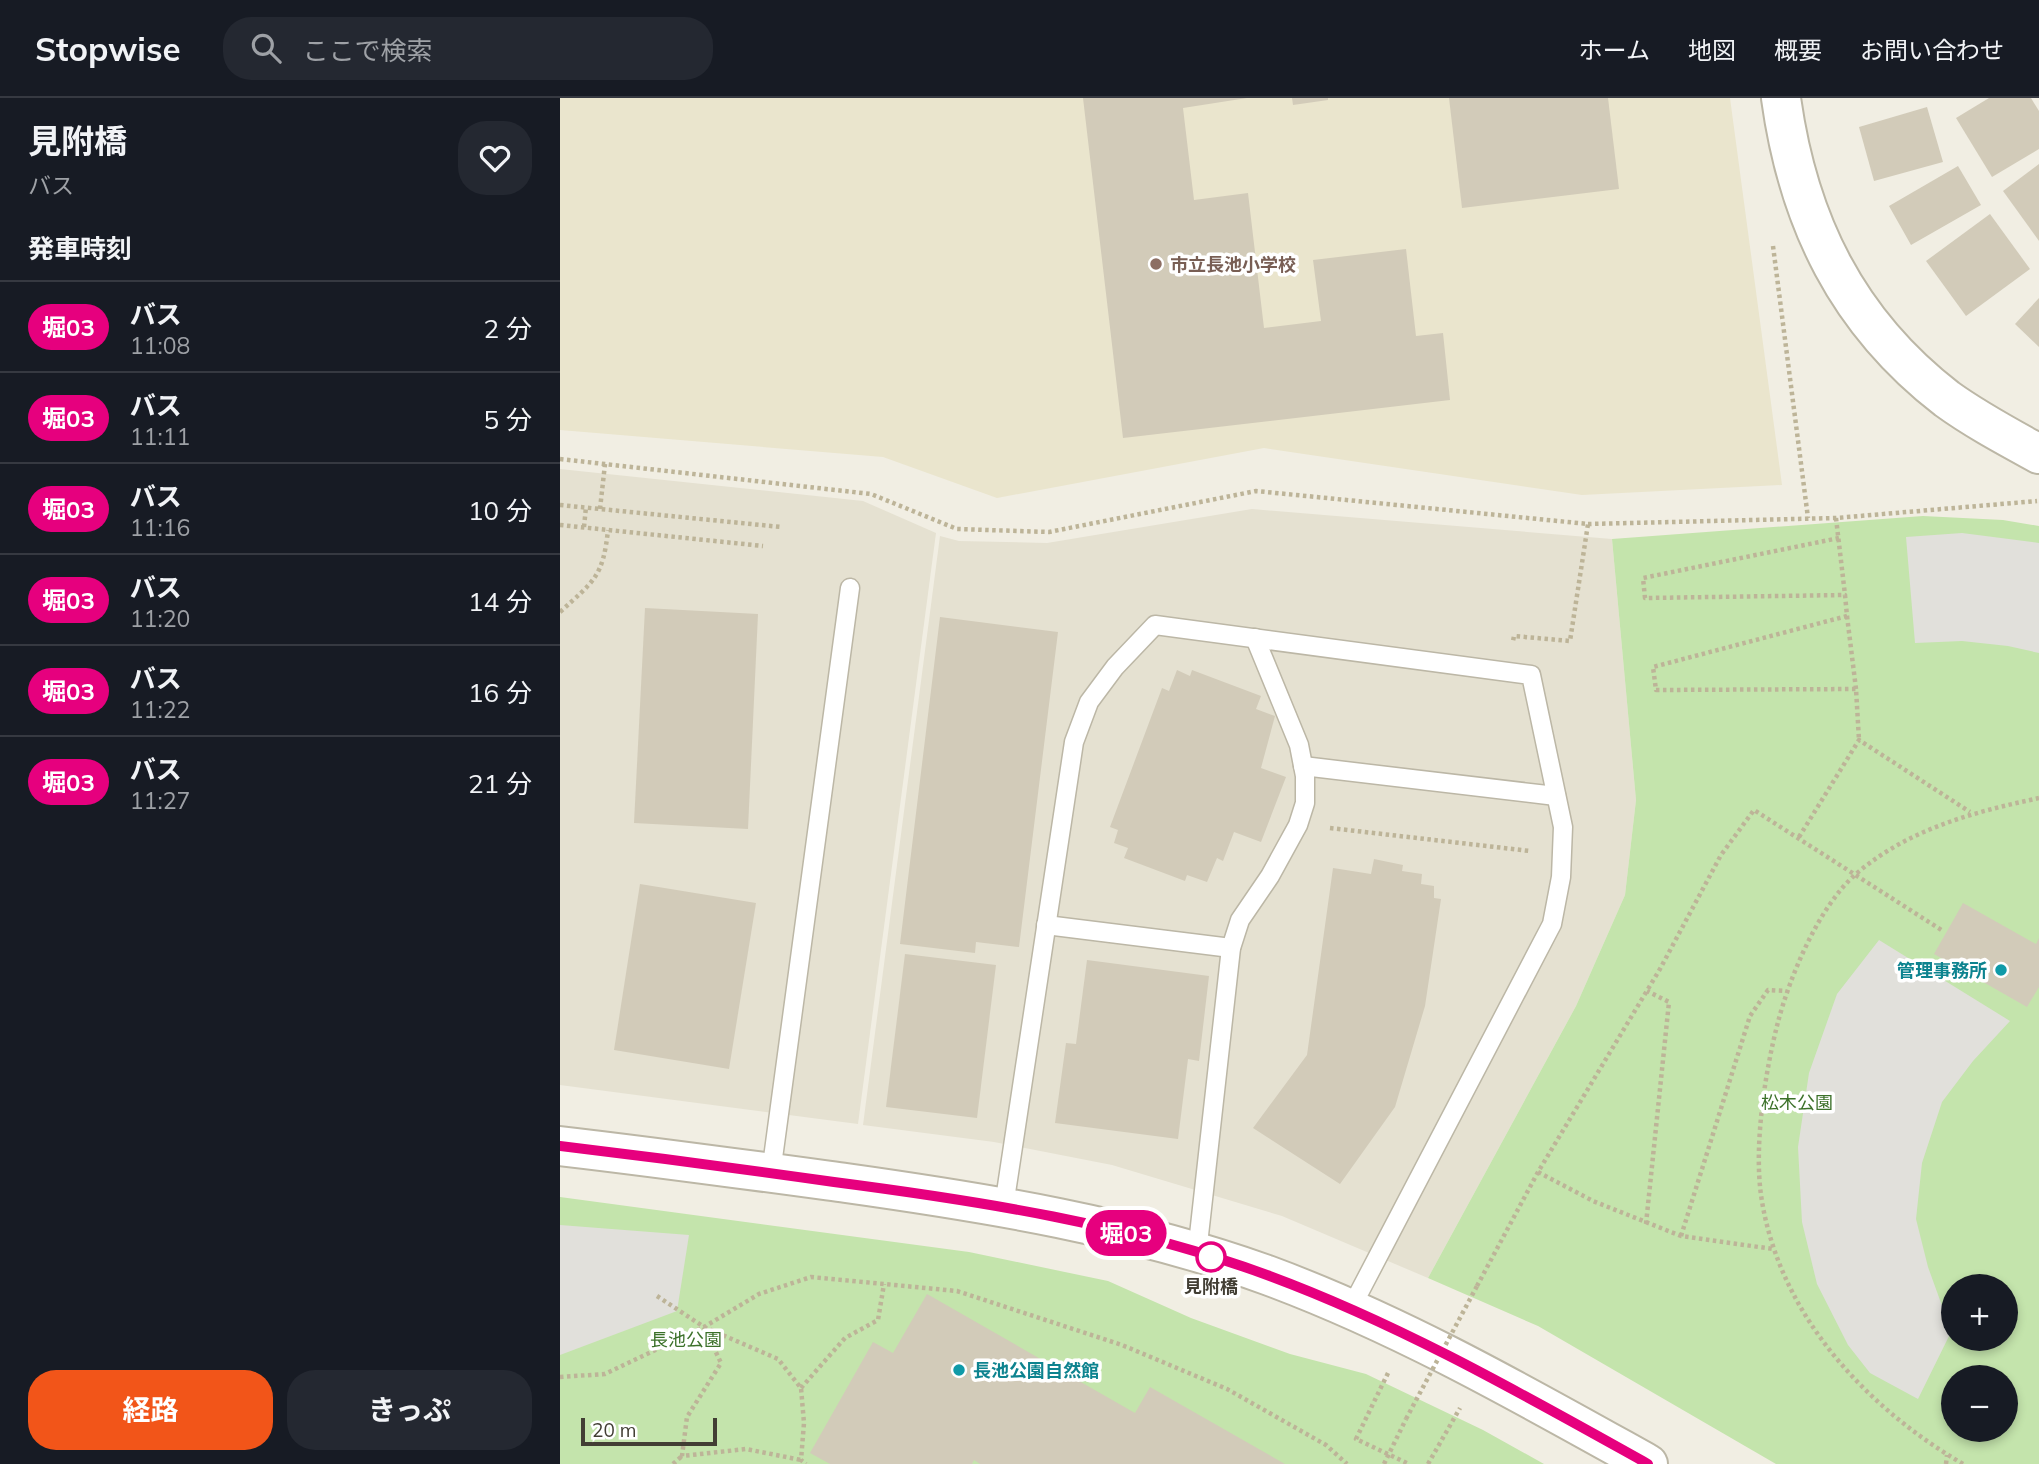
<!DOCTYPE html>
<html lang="ja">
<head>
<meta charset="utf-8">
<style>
  body { margin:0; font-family:Mulish,"Noto Sans JP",sans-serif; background:#242831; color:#f1f3f6; height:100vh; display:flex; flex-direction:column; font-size:26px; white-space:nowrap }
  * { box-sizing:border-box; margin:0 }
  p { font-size:23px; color:#9ea1a6 }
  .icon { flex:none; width:38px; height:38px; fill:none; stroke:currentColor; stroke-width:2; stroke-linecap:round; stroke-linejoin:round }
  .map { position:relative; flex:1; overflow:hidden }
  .panel { display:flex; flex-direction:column; background:#171b24; width:560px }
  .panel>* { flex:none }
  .badge { padding:0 14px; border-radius:23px; font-size:24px; line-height:46px }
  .tools { position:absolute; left:1381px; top:1176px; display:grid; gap:14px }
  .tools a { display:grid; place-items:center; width:77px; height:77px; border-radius:50%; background:#171b24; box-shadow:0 4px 10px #0003; font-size:35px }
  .scale { position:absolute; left:21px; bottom:18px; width:136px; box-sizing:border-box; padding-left:7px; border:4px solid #423e34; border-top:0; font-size:19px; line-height:24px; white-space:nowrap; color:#423e34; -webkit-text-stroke:5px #fff; paint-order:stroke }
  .map>.badge { position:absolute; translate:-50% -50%; box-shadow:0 0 0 4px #fff }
  h2 { padding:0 28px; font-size:26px; line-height:63px }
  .round { display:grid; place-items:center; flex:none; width:74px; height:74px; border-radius:28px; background:#242831 }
  .summary { display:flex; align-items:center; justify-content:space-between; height:119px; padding:0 28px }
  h1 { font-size:33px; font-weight:700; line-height:52px }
  .action { display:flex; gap:14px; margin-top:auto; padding:14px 28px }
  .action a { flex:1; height:80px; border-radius:28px; background:#f25519; color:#fff; font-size:28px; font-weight:700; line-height:80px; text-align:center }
  .action a+a { background:#242831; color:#f1f3f6 }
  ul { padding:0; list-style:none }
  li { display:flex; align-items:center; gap:21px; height:91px; padding:0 28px; border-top:2px solid #363941 }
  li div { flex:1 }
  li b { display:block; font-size:26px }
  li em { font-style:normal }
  li .badge { min-width:77px; font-weight:700; text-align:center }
  header { display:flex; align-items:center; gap:42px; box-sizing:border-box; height:98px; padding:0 35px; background:#171b24; border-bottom:2px solid #363941 }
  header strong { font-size:33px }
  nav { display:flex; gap:38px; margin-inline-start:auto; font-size:24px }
  .search { width:490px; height:63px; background:#242831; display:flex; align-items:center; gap:18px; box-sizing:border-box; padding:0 24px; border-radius:28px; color:#9ea1a6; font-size:26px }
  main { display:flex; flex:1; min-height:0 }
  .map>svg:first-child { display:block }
  .residential { fill:#e5e1d1 }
  .education { fill:#eae5cd }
  .green { fill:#c4e4ac; fill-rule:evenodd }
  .parking { fill:#e1e0db }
  .building { fill:#d2cbb9 }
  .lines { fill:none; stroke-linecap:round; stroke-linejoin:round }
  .service-casing { stroke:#bcb7a6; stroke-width:21 }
  .tertiary-casing { stroke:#bcb7a6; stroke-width:42 }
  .path { stroke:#bdb498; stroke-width:4.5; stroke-dasharray:3.5 3.5; stroke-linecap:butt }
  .service { stroke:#fff; stroke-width:18 }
  .tertiary { stroke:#fff; stroke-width:38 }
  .path-bridge { stroke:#bdb498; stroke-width:4.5; stroke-dasharray:3.5 3.5; stroke-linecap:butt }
  .line-casing { stroke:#fff; stroke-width:16 }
  .line { stroke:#e6007e; stroke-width:10 }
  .education-dot { fill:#8d6e63; stroke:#fff; stroke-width:2.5 }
  .culture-dot { fill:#0f9aa8; stroke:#fff; stroke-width:2.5 }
  .stop-dot { fill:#fff; stroke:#e6007e; stroke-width:3.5 }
  .labels { text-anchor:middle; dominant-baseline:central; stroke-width:7; stroke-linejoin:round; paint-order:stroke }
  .education-label { font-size:18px; font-weight:bold; fill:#785e54; stroke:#fff; text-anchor:start }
  .culture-label { font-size:18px; font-weight:bold; fill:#0d838f; stroke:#fff; text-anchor:end }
  .park-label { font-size:18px; fill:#3c712a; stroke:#fff }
  .stop-label { font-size:18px; font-weight:bold; fill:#423e34; stroke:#fff }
</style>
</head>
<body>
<header>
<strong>Stopwise</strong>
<div class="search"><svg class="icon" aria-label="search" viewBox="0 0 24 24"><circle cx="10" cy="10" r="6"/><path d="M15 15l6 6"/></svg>ここで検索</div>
<nav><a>ホーム</a><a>地図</a><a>概要</a><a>お問い合わせ</a></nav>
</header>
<main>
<section class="panel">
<div class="summary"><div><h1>見附橋</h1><p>バス</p></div><a class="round"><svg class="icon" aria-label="heart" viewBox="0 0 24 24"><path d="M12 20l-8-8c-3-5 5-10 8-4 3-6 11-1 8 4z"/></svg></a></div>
<h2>発車時刻</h2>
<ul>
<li><span class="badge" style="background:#e6007e;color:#fff">堀03</span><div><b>バス</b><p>11:08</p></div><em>2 分</em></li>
<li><span class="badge" style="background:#e6007e;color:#fff">堀03</span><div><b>バス</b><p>11:11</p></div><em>5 分</em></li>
<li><span class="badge" style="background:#e6007e;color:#fff">堀03</span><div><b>バス</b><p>11:16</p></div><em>10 分</em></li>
<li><span class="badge" style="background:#e6007e;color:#fff">堀03</span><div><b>バス</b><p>11:20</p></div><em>14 分</em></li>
<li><span class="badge" style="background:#e6007e;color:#fff">堀03</span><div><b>バス</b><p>11:22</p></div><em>16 分</em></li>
<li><span class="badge" style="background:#e6007e;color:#fff">堀03</span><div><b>バス</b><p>11:27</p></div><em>21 分</em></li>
</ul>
<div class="action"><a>経路</a><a>きっぷ</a></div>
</section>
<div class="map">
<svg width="1479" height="1366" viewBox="0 0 1479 1366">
  <rect width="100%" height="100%" fill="#f1eee3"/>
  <g class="residential">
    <polygon points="0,371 303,403 376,435 298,1026 0,987"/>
    <polygon points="692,411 1052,441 1076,702 1065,797 1016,908 868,1180 722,1118 552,1067 434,1044 303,1027 380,438 399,443 487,445"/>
  </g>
  <polygon class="education" points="0,0 1170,0 1222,387 1022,397 704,350 437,400 323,359 0,332"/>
  <g class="green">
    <path d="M1363,418L1443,422L1479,428V1366H1216L978,1228L868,1180L1016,908L1065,797L1076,702L1052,441ZM1393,1188H1446V1241H1393ZM1393,1279H1446V1332H1393Z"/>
    <polygon points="0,1099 409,1154 548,1183 631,1220 730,1256 806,1276 923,1332 984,1366 0,1366"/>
  </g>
  <g class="parking">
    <polygon points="1402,435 1479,445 1479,555 1448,548 1402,543 1355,545 1346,439"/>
    <polygon points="1319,842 1450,923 1413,963 1382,1004 1362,1065 1356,1121 1368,1169 1385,1216 1393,1220 1393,1230 1358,1301 1310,1275 1288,1247 1257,1186 1242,1124 1238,1049 1249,975 1277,896"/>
    <polygon points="0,1127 129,1137 117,1213 0,1257"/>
  </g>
  <g class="building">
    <polygon points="523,0 687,0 623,10 634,102 688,95 704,230 761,223 753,162 846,151 856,238 883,235 890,302 563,340"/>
    <polygon points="732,0 768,0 768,2 733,7"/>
    <polygon points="889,0 1048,0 1059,91 902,110"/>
    <polygon points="1429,0 1471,0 1479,13 1479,51 1432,79 1396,20"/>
    <polygon points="1367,9 1383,64 1314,83 1299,29"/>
    <polygon points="1479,66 1479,143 1443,93"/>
    <polygon points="1398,68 1421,107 1351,147 1329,108"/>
    <polygon points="1430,116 1470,171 1406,218 1366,163"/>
    <polygon points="1479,200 1479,249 1455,226"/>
    <polygon points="85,510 198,516 188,731 74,725"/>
    <polygon points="380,519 498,534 459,849 416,844 415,855 340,846"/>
    <polygon points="617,572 630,578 632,572 701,598 696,611 715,618 701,670 726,679 701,744 674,734 663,763 657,760 647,784 627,777 625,783 564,760 568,750 554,745 558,732 550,729 602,590 609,593"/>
    <polygon points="814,761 843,767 842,773 862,776 861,786 874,788 874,800 881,801 865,908 835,1009 780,1086 693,1030 747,957 773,770 811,776"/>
    <polygon points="80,786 196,805 169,971 54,952"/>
    <polygon points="1403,805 1476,846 1479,840 1479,889 1467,909 1374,856"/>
    <polygon points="345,856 436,867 417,1020 326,1009"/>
    <polygon points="527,862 649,878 639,963 628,961 618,1041 495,1025 506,945 516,946"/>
    <polygon points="367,1196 575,1315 590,1289 725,1366 420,1366 414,1362 412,1366 270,1366 250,1355 313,1244 333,1255"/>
  </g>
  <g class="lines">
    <g class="service-casing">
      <g id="service">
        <polyline points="743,668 996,698"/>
        <polyline points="486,827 671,850"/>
        <polyline points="211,1075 290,490"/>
        <polyline points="444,1108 514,644 529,604 555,569 595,527 971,577 1003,729 1001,779 992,826 791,1210"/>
        <polyline points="637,1155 671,850 680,822 710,778 738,727 745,705 745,678 739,647 695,540"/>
      </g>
    </g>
    <g class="tertiary-casing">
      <g id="tertiary">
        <path d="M1221,0C1238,123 1287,224 1387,301C1416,322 1448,339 1479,356"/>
        <path d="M0,1048C95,1059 190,1072 286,1085C428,1105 571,1128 707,1177C840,1226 964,1297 1088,1366"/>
      </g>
    </g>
    <g class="path">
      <polyline points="1213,148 1248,420"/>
      <polyline points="0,361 311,396 397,431 489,434 696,393 1028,426 1010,543 954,538 953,543"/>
      <polyline points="0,407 221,429"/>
      <polyline points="40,411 45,366"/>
      <polyline points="1276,420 1285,497"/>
      <polyline points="1028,426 1276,420 1477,403"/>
      <polyline points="0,427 203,448"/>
      <polyline points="24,429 26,409"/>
      <polyline points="1279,440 1083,480 1085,500 1285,497 1287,518 1093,569 1096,592 1296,591 1299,642"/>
      <path d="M0,514C34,483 43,479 48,432"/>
      <polyline points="1287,518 1296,591"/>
      <polyline points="770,730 970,753"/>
      <polyline points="1239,739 1299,642 1410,714"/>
      <polyline points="978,1074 1033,1103 1121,1138 1213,1151"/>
      <polyline points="1086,1126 1109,904 1087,893"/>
      <polyline points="1121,1138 1190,918 1208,892 1226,893"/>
      <polyline points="917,1188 978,1074 1100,871 1161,757 1194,712 1383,833"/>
      <polyline points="97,1198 144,1229 218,1261 241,1290 244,1325 241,1362 246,1366"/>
      <polyline points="144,1229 161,1265 127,1319 122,1358 186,1351 241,1362"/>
      <polyline points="828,1275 796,1341 849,1366"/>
      <polyline points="0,1279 45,1276 144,1229 199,1196 251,1179 397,1193 562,1247 667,1291 766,1347 787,1366"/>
      <polyline points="241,1290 285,1240 318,1222 324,1186"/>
      <polyline points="113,1366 122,1358"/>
      <polyline points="824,1366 846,1321"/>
      <polyline points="868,1366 900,1310"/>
      <polyline points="1386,1366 1387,1357"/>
      <path d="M1403,1366C1304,1308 1218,1215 1201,1097C1194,1046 1205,974 1218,924C1230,878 1259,808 1296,776C1348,731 1414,714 1479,700"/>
    </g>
    <use href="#service" class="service"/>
    <use href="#tertiary" class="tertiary"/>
    <polyline class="path-bridge" points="846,1321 917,1188"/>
  </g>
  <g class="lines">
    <g class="line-casing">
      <path id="line" d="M0,1048C92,1059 183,1071 274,1084C420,1103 568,1126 707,1177C840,1226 964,1297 1088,1366"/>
    </g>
    <use href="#line" class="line"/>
  </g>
  <circle class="education-dot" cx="596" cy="166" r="7"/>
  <g class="culture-dot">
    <circle cx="1441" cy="872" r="7"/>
    <circle cx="399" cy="1272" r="7"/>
  </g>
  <circle class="stop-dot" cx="651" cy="1159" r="14"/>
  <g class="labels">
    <g class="education-label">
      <text x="610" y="166">市立長池小学校</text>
    </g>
    <g class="culture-label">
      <text x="1427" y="872">管理事務所</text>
      <text x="413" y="1272" text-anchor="start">長池公園自然館</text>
    </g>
    <g class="park-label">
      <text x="1237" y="1004">松木公園</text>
      <text x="126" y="1241">長池公園</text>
    </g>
    <g class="stop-label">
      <text x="651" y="1188">見附橋</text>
    </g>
  </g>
</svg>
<div class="tools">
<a>+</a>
<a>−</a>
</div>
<div class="scale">20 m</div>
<b class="badge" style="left:566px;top:1135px;background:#e6007e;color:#fff">堀03</b>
</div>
</main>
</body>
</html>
